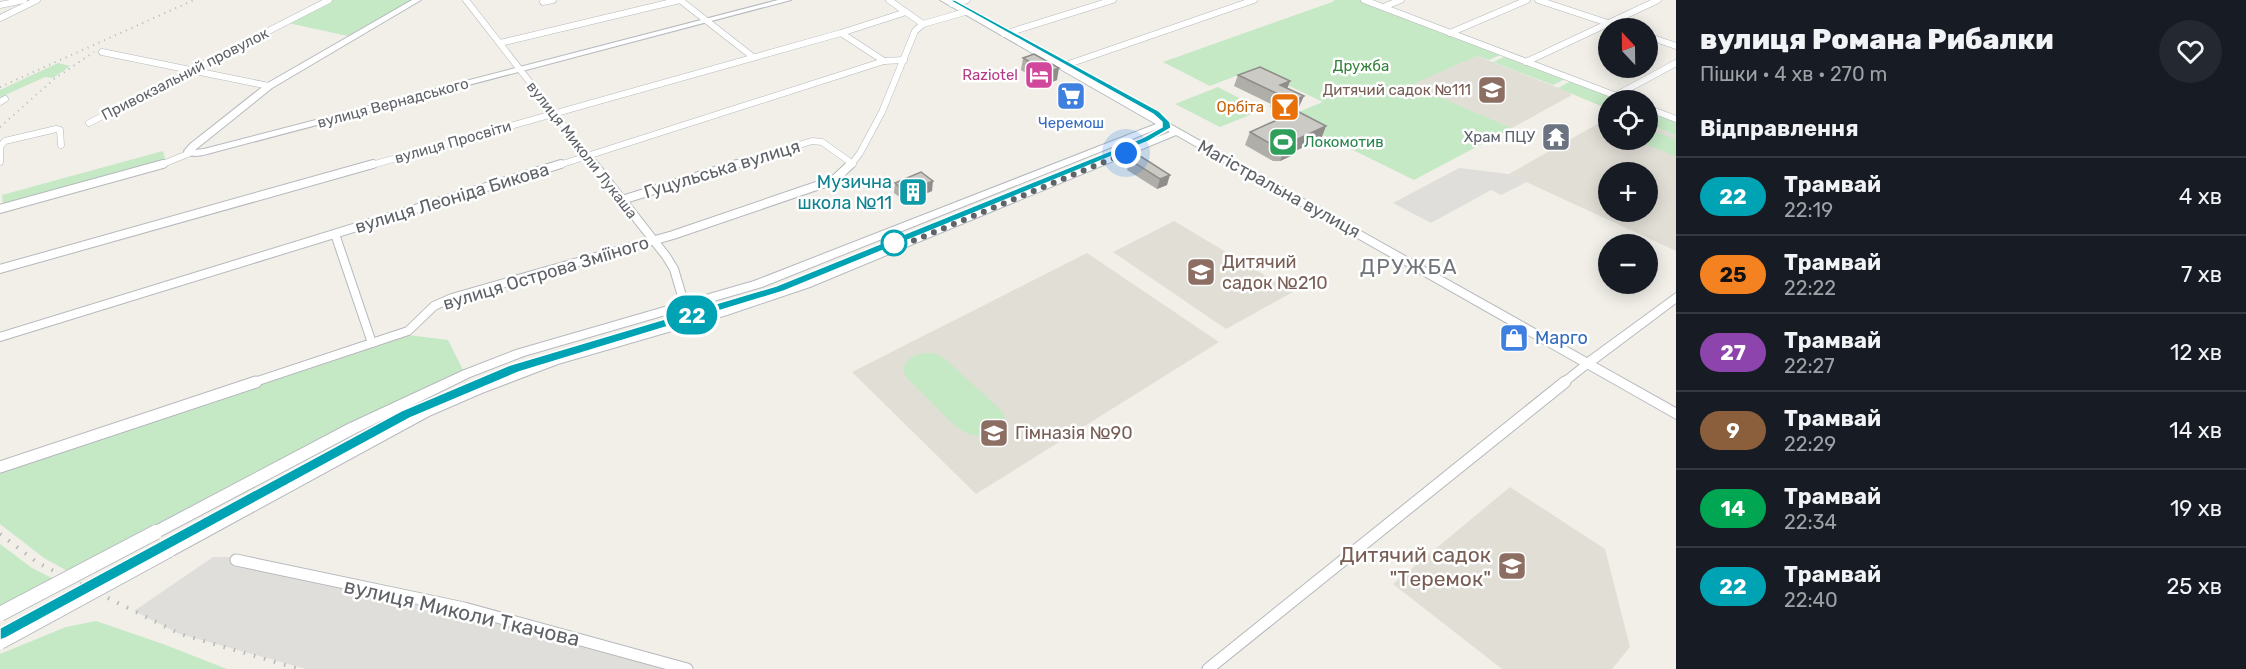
<!DOCTYPE html>
<html lang="uk">
<head>
<meta charset="utf-8">
<style>
  body { margin:0; font-family:Rubik,sans-serif; background:#242831; color:#f1f3f6; height:100vh; display:flex; flex-direction:column; font-size:22px; white-space:nowrap }
  * { box-sizing:border-box; margin:0 }
  p { font-size:20px; color:#9ea1a6 }
  .icon { flex:none; width:33px; height:33px; fill:none; stroke:currentColor; stroke-width:2; stroke-linecap:round; stroke-linejoin:round }
  .map { position:relative; flex:1; overflow:hidden }
  .panel { display:flex; flex-direction:column; background:#171b24; width:570px }
  .panel>* { flex:none }
  .badge { padding:0 12px; border-radius:20px; font-size:21px; line-height:39px }
  .needle { width:39px; rotate:338deg }
  .buttons { position:absolute; left:1598px; top:18px; display:grid; gap:12px }
  .buttons a { display:grid; place-items:center; width:60px; height:60px; border-radius:50%; background:#171b24; box-shadow:0 3px 15px #0003; font-size:30px }
  .you { position:absolute; width:30px; height:30px; margin:-15px; border:4px solid #fff; border-radius:50%; background:#1a73e8; box-shadow:0 0 0 9px #1a73e833 }
  .map>.badge { position:absolute; translate:-50% -50%; box-shadow:0 0 0 3px #fff }
  h2 { padding:0 24px; font-size:22px; line-height:54px }
  .round { display:grid; place-items:center; flex:none; width:63px; height:63px; border-radius:32px; background:#242831 }
  .head { display:flex; align-items:center; justify-content:space-between; height:102px; padding:0 24px }
  h1 { font-size:28px; font-weight:800; line-height:45px }
  ul { padding:0; list-style:none }
  li { display:flex; align-items:center; gap:18px; height:78px; padding:0 24px; border-top:2px solid #363941 }
  li div { flex:1 }
  li b { display:block; font-size:22px }
  li em { font-style:normal }
  li .badge { min-width:66px; font-weight:700; text-align:center }
  main { display:flex; flex:1; min-height:0 }
  .map>svg:first-child { display:block }
  .industrial { fill:#e0deda }
  .education { fill:#e1ded6; fill-rule:evenodd }
  .green { fill:#c5e8c5 }
  .lines { fill:none; stroke-linecap:round; stroke-linejoin:round }
  .street-far2-casing { stroke:#b5b8bc; stroke-width:7 }
  .street-far1-casing { stroke:#b5b8bc; stroke-width:10 }
  .street-casing { stroke:#b5b8bc; stroke-width:13 }
  .secondary-casing { stroke:#b6babf; stroke-width:2 }
  .street-far2 { stroke:#fff; stroke-width:6 }
  .street-far1 { stroke:#fff; stroke-width:8 }
  .street { stroke:#fff; stroke-width:11 }
  .secondary { fill:#fff; fill-rule:evenodd }
  .tram { stroke:#b6b7b8; stroke-width:1.5 }
  .rail-far1 { stroke:#b6b7b8; stroke-width:2; stroke-dasharray:1 5; stroke-linecap:butt }
  .rail { stroke:#b6b7b8; stroke-width:4; stroke-dasharray:1.5 9; stroke-linecap:butt }
  .secondary-bridge-casing { stroke:#b6babf; stroke-width:16; stroke-linecap:butt }
  .secondary-bridge { stroke:#fff; stroke-width:14 }
  .wall { fill:#afaea9 }
  .shaded-wall { fill:#8f8d8a }
  .building { fill:#cccac5; stroke:#8f8d8a; stroke-width:1.5 }
  .line { fill:#00a3b4; stroke:#fff; stroke-width:1.5 }
  .walk { stroke:#5f6368; stroke-width:6; stroke-dasharray:0 10.8 }
  .stop-dot { fill:#fff; stroke:#00a3b4; stroke-width:3 }
  .labels { text-anchor:middle; dominant-baseline:central; stroke-width:5; stroke-linejoin:round; paint-order:stroke }
  .far-park-label { font-size:15px; fill:#348238; stroke:#fff }
  .far-street-label { font-size:15px; fill:#5f6368; stroke:#fff }
  .far-hotel-label { font-size:15px; fill:#b23c85; stroke:#fff; text-anchor:end }
  .far-education-label { font-size:15px; fill:#785e54; stroke:#fff; text-anchor:end }
  .far-food-label { font-size:15px; fill:#c56008; stroke:#fff; text-anchor:end }
  .far-shop-label { font-size:15px; fill:#366cbe; stroke:#fff }
  .far-worship-label { font-size:15px; fill:#5b616d; stroke:#fff; text-anchor:end }
  .far-leisure-label { font-size:15px; fill:#27864d; stroke:#fff; text-anchor:start }
  .street-label { font-size:18px; fill:#5f6368; stroke:#fff }
  .culture-label { font-size:18px; fill:#0d838f; stroke:#fff; text-anchor:end }
  .education-label { font-size:18px; fill:#785e54; stroke:#fff; text-anchor:start }
  .shop-label { font-size:18px; fill:#366cbe; stroke:#fff; text-anchor:start }
  .quarter-label { font-size:21px; letter-spacing:1.5px; fill:#70757a; stroke:#fff }
  .near-education-label { font-size:21px; fill:#785e54; stroke:#fff; text-anchor:end }
  .near-street-label { font-size:21px; fill:#5f6368; stroke:#fff }
</style>
</head>
<body>
<main>
<div class="map">
<svg width="1676" height="669" viewBox="0 0 1676 669">
  <rect width="100%" height="100%" fill="#f1efe8"/>
  <g class="industrial">
    <polygon points="1459,168 1509,174 1527,182 1501,195 1491,190 1431,223 1393,203"/>
    <polygon points="213,557 240,557 680,669 306,669 180,634 134,611"/>
  </g>
  <g class="education">
    <polygon points="1477,56 1569,92 1572,95 1512,128 1410,85"/>
    <path d="M1608,118V140H1647V124L1676,135V251L1509,174ZM1608,172H1647V212H1608Z"/>
    <polygon points="1174,221 1293,292 1226,329 1113,252"/>
    <polygon points="1087,253 1219,342 976,494 852,372"/>
    <polygon points="1510,487 1605,549 1630,647 1612,669 1502,669 1393,584"/>
  </g>
  <g class="green">
    <polygon points="333,0 412,0 348,36 288,23"/>
    <polygon points="1333,0 1360,0 1499,53 1500,55 1489,60 1477,56 1411,85 1512,128 1414,180 1286,117 1323,102 1254,69 1210,86 1163,62 1335,1"/>
    <polygon points="1504,57 1509,57 1565,79 1553,85 1493,62"/>
    <polygon points="58,63 70,66 53,78 45,77 5,95 8,96 0,100 0,90"/>
    <polygon points="1571,81 1623,100 1608,100 1608,109 1558,88"/>
    <polygon points="1218,87 1262,110 1220,127 1175,104"/>
    <polygon points="1647,110 1676,121 1676,135 1647,124"/>
    <polygon points="1647,128 1676,140 1676,156 1633,140 1647,140"/>
    <polygon points="163,151 165,159 3,204 2,195"/>
    <polygon points="408,335 448,340 464,372 71,573 44,558 0,524 0,469"/>
    <path d="M933,353L944,358L1000,409L1005,416L1003,425C976,448 960,431 940,411C929,400 918,389 907,378L903,369C908,355 919,353 933,353Z"/>
    <polygon points="0,544 32,568 56,580 0,611"/>
    <polygon points="96,621 163,644 227,669 0,669 0,654 66,627"/>
  </g>
  <g class="lines">
    <g class="street-far2-casing">
      <g id="street-far2">
        <polyline points="466,0 595,166"/>
        <polyline points="680,0 753,57"/>
        <polyline points="1364,0 1627,100"/>
        <polyline points="1538,0 1623,28"/>
        <polyline points="543,2 553,0"/>
        <polyline points="952,4 967,0"/>
        <polyline points="0,5 24,0"/>
        <polyline points="1383,7 1401,0"/>
        <polyline points="0,18 37,0"/>
        <polyline points="923,24 965,12"/>
        <polyline points="841,33 884,61"/>
        <polyline points="1450,33 1527,0"/>
        <polyline points="1004,34 1113,0"/>
        <polyline points="1647,36 1676,46"/>
        <polyline points="500,43 680,0"/>
        <polyline points="102,52 269,86"/>
        <polyline points="1526,62 1658,0"/>
        <polyline points="1063,66 1254,0"/>
        <polyline points="1615,96 1676,63"/>
        <polyline points="0,102 5,99"/>
        <polyline points="1647,108 1676,119"/>
        <polyline points="89,123 329,0"/>
        <polyline points="0,162 0,147 5,141 56,129 60,130 61,145"/>
        <polyline points="158,166 190,153"/>
        <polyline points="368,166 841,33 906,12"/>
        <polyline points="556,166 884,61 904,60"/>
        <polyline points="732,166 812,141 822,142 853,164"/>
        <polyline points="850,166 860,153 882,112 915,31 923,24 889,0"/>
      </g>
    </g>
    <g class="street-far1-casing">
      <g id="street-far1">
        <polyline points="594,164 666,256 674,269 685,306"/>
        <polyline points="622,200 737,164"/>
        <polyline points="0,209 163,164"/>
        <polyline points="335,234 372,343"/>
        <polyline points="0,269 373,164"/>
        <polyline points="0,337 561,164"/>
        <polyline points="252,383 408,331 434,306 452,298 673,235 834,180 851,164"/>
        <polyline points="1563,383 1587,364"/>
      </g>
    </g>
    <g class="street-casing">
      <g id="street">
        <polyline points="0,467 256,382"/>
        <polyline points="236,560 464,608 687,669"/>
        <polyline points="1208,669 1565,382"/>
      </g>
    </g>
    <g class="secondary-casing">
      <g id="secondary">
        <path d="M412,0H421L272,88L195,150L204,149L778,0H791L207,154C200,156 188,158 184,151L190,144L266,84Z"/>
        <polygon points="940,0 949,0 1587,358 1676,293 1676,303 1596,363 1676,408 1676,419 1176,135 810,287 727,315 558,364 482,393 429,416 174,555 169,556 164,555 161,550 164,545 419,410 472,387 550,358 719,309 802,281 1170,132 1162,127 762,287 524,356 470,377 358,432 161,536 156,538 151,536 149,532 151,528 348,424 462,371 516,350 754,281 1156,124"/>
      </g>
    </g>
    <use href="#street-far2" class="street-far2"/>
    <use href="#street-far1" class="street-far1"/>
    <use href="#street" class="street"/>
    <use href="#secondary" class="secondary"/>
    <polyline class="tram" points="0,633 406,414 514,369 780,289 1157,135 1166,128 1166,122 1156,112 953,0"/>
    <g class="rail-far1">
      <polyline points="0,87 194,0"/>
      <polyline points="0,127 54,79 94,52"/>
    </g>
    <polyline class="rail" points="0,534 38,563 180,634 299,669"/>
    <g class="secondary-bridge-casing">
      <g id="secondary-bridge">
        <polyline points="0,614 156,532"/>
        <polyline points="0,642 169,550"/>
      </g>
    </g>
    <use href="#secondary-bridge" class="secondary-bridge"/>
  </g>
  <g class="wall">
    <polygon points="1034,54 1057,80 1045,85 1021,70 1023,58"/>
    <polygon points="1238,75 1290,81 1287,88 1299,107 1284,114 1270,107 1271,104 1234,86"/>
    <polygon points="1326,126 1321,139 1293,152 1291,156 1280,161 1273,161 1245,145 1250,132"/>
    <polygon points="1140,156 1167,185 1157,189 1127,170 1130,160"/>
    <polygon points="895,183 932,191 906,202 894,193"/>
  </g>
  <g class="shaded-wall">
    <polygon points="1059,68 1057,80 1045,85 1047,72"/>
    <polygon points="1290,81 1286,92 1280,85"/>
    <polygon points="1304,96 1299,107 1284,114 1288,103"/>
    <polygon points="1326,126 1321,139 1293,152 1291,156 1280,161 1285,148 1293,141"/>
    <polygon points="1170,175 1167,185 1157,189 1160,179"/>
    <polygon points="933,181 932,191 906,202 906,192"/>
  </g>
  <g class="building">
    <polygon points="1034,54 1059,68 1047,72 1023,58"/>
    <polygon points="1260,67 1290,81 1280,85 1304,96 1288,103 1274,96 1278,94 1238,75"/>
    <polygon points="1297,111 1326,126 1293,141 1297,143 1285,148 1278,148 1250,132"/>
    <polygon points="1140,156 1170,175 1160,179 1130,160"/>
    <polygon points="921,172 933,181 906,192 895,183"/>
  </g>
  <polygon class="line" points="949,0 955,0 1159,111 1170,122 1171,128 1149,141 784,291 519,372 410,418 6,638 0,640 0,628 401,411 510,365 776,286 1142,138 1162,127 1162,122 1153,114"/>
  <g class="lines">
    <polyline class="walk" points="894,243 891,250 1126,153"/>
  </g>
  <defs>
    <g id="hotel-square" transform="scale(1.5)"><rect x="-9" y="-9" width="18" height="18" rx="4" fill="#d1479c" stroke="#fff"/><path d="M-6-4.5h1.5V1H6V5H4.5V3h-9V5H-6ZM-4 0a1.8 1.8 0 1 1 3.6 0ZM.5 0V-2.5h3Q6-2.5 6 0Z" fill="#fff"/></g>
    <g id="school-square" transform="scale(1.5)"><rect x="-9" y="-9" width="18" height="18" rx="4" fill="#8d6e63" stroke="#fff"/><path d="M0-5L7-2L0 1L-7-2ZM-4 1L0 2.5L4 1V4Q0 6-4 4Z" fill="#fff"/></g>
    <g id="supermarket-square" transform="scale(1.5)"><rect x="-9" y="-9" width="18" height="18" rx="4" fill="#3f7fe0" stroke="#fff"/><path d="M-6-5.5h2.5l.6 2H6L4.5 2H-2.5L-4.4-4H-6ZM-1.5 3.2a1.3 1.3 0 1 0 .1 0ZM3 3.2a1.3 1.3 0 1 0 .1 0Z" fill="#fff"/></g>
    <g id="bar-square" transform="scale(1.5)"><rect x="-9" y="-9" width="18" height="18" rx="4" fill="#e8710a" stroke="#fff"/><path d="M-6-5H6L.8 .8V4.5H3.5V6h-7V4.5H-.8V.8Z" fill="#fff"/></g>
    <g id="temple-square" transform="scale(1.5)"><rect x="-9" y="-9" width="18" height="18" rx="4" fill="#6b7280" stroke="#fff"/><path d="M0-6L5-2H3V0L6.5 2.5H4V6H1.5V3h-3V6H-4V2.5H-6.5L-3 0V-2H-5Z" fill="#fff"/></g>
    <g id="stadium-square" transform="scale(1.5)"><rect x="-9" y="-9" width="18" height="18" rx="4" fill="#2e9e5b" stroke="#fff"/><path d="M0-5a6.5 5 0 1 0 0 10a6.5 5 0 1 0 0-10ZM-3.5-1.8h7v3.6h-7Z" fill="#fff"/></g>
    <g id="building-square" transform="scale(1.5)"><rect x="-9" y="-9" width="18" height="18" rx="4" fill="#0f9aa8" stroke="#fff"/><path d="M-4-6H4V6H1V3H-1V6H-4ZM-2.5-4.3h1.7v1.8h-1.7ZM.8-4.3h1.7v1.8H.8ZM-2.5-1h1.7V.8h-1.7ZM.8-1h1.7V.8H.8Z" fill="#fff"/></g>
    <g id="shop-square" transform="scale(1.5)"><rect x="-9" y="-9" width="18" height="18" rx="4" fill="#3f7fe0" stroke="#fff"/><path d="M-5-2.5h2.3a2.7 3.5 0 0 1 5.4 0H5L5.5 6h-11ZM-1.5-2.5h3a1.5 2.3 0 0 0-3 0Z" fill="#fff"/></g>
  </defs>
  <g fill-rule="evenodd">
    <use href="#hotel-square" x="1039" y="75"/>
    <use href="#school-square" x="1492" y="90"/>
    <use href="#supermarket-square" x="1071" y="96"/>
    <use href="#bar-square" x="1285" y="107"/>
    <use href="#temple-square" x="1556" y="137"/>
    <use href="#stadium-square" x="1283" y="142"/>
    <use href="#building-square" x="913" y="192"/>
    <use href="#school-square" x="1201" y="272"/>
    <use href="#shop-square" x="1514" y="338"/>
    <use href="#school-square" x="994" y="433"/>
    <use href="#school-square" x="1512" y="566"/>
  </g>
  <circle class="stop-dot" cx="894" cy="243" r="12"/>
  <g class="labels">
    <g class="far-park-label">
      <text x="1361" y="66">Дружба</text>
    </g>
    <g class="far-street-label">
      <text transform="translate(185 74) rotate(-27)">Привокзальний провулок</text>
      <text transform="translate(393 103) rotate(-15)">вулиця Вернадського</text>
      <text transform="translate(453 142) rotate(-16)">вулиця Просвіти</text>
      <text transform="translate(582 150) rotate(52)">вулиця Миколи Лукаша</text>
    </g>
    <g class="far-hotel-label">
      <text x="1018" y="75">Raziotel</text>
    </g>
    <g class="far-education-label">
      <text x="1471" y="90">Дитячий садок №111</text>
    </g>
    <g class="far-food-label">
      <text x="1264" y="107">Орбіта</text>
    </g>
    <g class="far-shop-label">
      <text x="1071" y="123">Черемош</text>
    </g>
    <g class="far-worship-label">
      <text x="1535" y="137">Храм ПЦУ</text>
    </g>
    <g class="far-leisure-label">
      <text x="1304" y="142">Локомотив</text>
    </g>
    <g class="street-label">
      <text transform="translate(722 169) rotate(-17)">Гуцульська вулиця</text>
      <text transform="translate(1279 189) rotate(29)">Магістральна вулиця</text>
      <text transform="translate(452 198) rotate(-17)">вулиця Леоніда Бикова</text>
      <text transform="translate(546 273) rotate(-17)">вулиця Острова Зміїного</text>
    </g>
    <g class="culture-label">
      <text x="892" y="182">Музична<tspan x="892" dy="21">школа №11</tspan></text>
    </g>
    <g class="education-label">
      <text x="1222" y="262">Дитячий<tspan x="1222" dy="21">садок №210</tspan></text>
      <text x="1015" y="433">Гімназія №90</text>
    </g>
    <g class="shop-label">
      <text x="1535" y="338">Марго</text>
    </g>
    <g class="quarter-label">
      <text x="1409" y="266">ДРУЖБА</text>
    </g>
    <g class="near-education-label">
      <text x="1491" y="554">Дитячий садок<tspan x="1491" dy="24">"Теремок"</tspan></text>
    </g>
    <g class="near-street-label">
      <text transform="translate(462 612) rotate(13)">вулиця Миколи Ткачова</text>
    </g>
  </g>
</svg>
<div class="buttons">
<a><svg class="needle" viewBox="-14 -14 28 28"><path d="M0-13l5 13h-10z" fill="#e53935"/><path d="M0 13l5-13h-10z" fill="#9ea1a6"/></svg></a>
<a><svg class="icon" aria-label="locate" viewBox="0 0 24 24"><circle cx="12" cy="12" r="6"/><path d="M12 2v4M12 18v4M2 12h4M18 12h4"/></svg></a>
<a>+</a>
<a>−</a>
</div>
<div class="you" style="left:1126px;top:153px"></div>
<b class="badge" style="left:692px;top:315px;background:#00a3b4;color:#fff">22</b>
</div>
<section class="panel">
<div class="head"><div><h1>вулиця Романа Рибалки</h1><p>Пішки · 4 хв · 270 m</p></div><a class="round"><svg class="icon" aria-label="heart" viewBox="0 0 24 24"><path d="M12 20l-8-8c-3-5 5-10 8-4 3-6 11-1 8 4z"/></svg></a></div>
<h2>Відправлення</h2>
<ul>
<li><span class="badge" style="background:#00a3b4;color:#fff">22</span><div><b>Трамвай</b><p>22:19</p></div><em>4 хв</em></li>
<li><span class="badge" style="background:#f58220;color:#111">25</span><div><b>Трамвай</b><p>22:22</p></div><em>7 хв</em></li>
<li><span class="badge" style="background:#8e44ad;color:#fff">27</span><div><b>Трамвай</b><p>22:27</p></div><em>12 хв</em></li>
<li><span class="badge" style="background:#8b5e3c;color:#fff">9</span><div><b>Трамвай</b><p>22:29</p></div><em>14 хв</em></li>
<li><span class="badge" style="background:#00a651;color:#fff">14</span><div><b>Трамвай</b><p>22:34</p></div><em>19 хв</em></li>
<li><span class="badge" style="background:#00a3b4;color:#fff">22</span><div><b>Трамвай</b><p>22:40</p></div><em>25 хв</em></li>
</ul>
</section>
</main>
</body>
</html>
